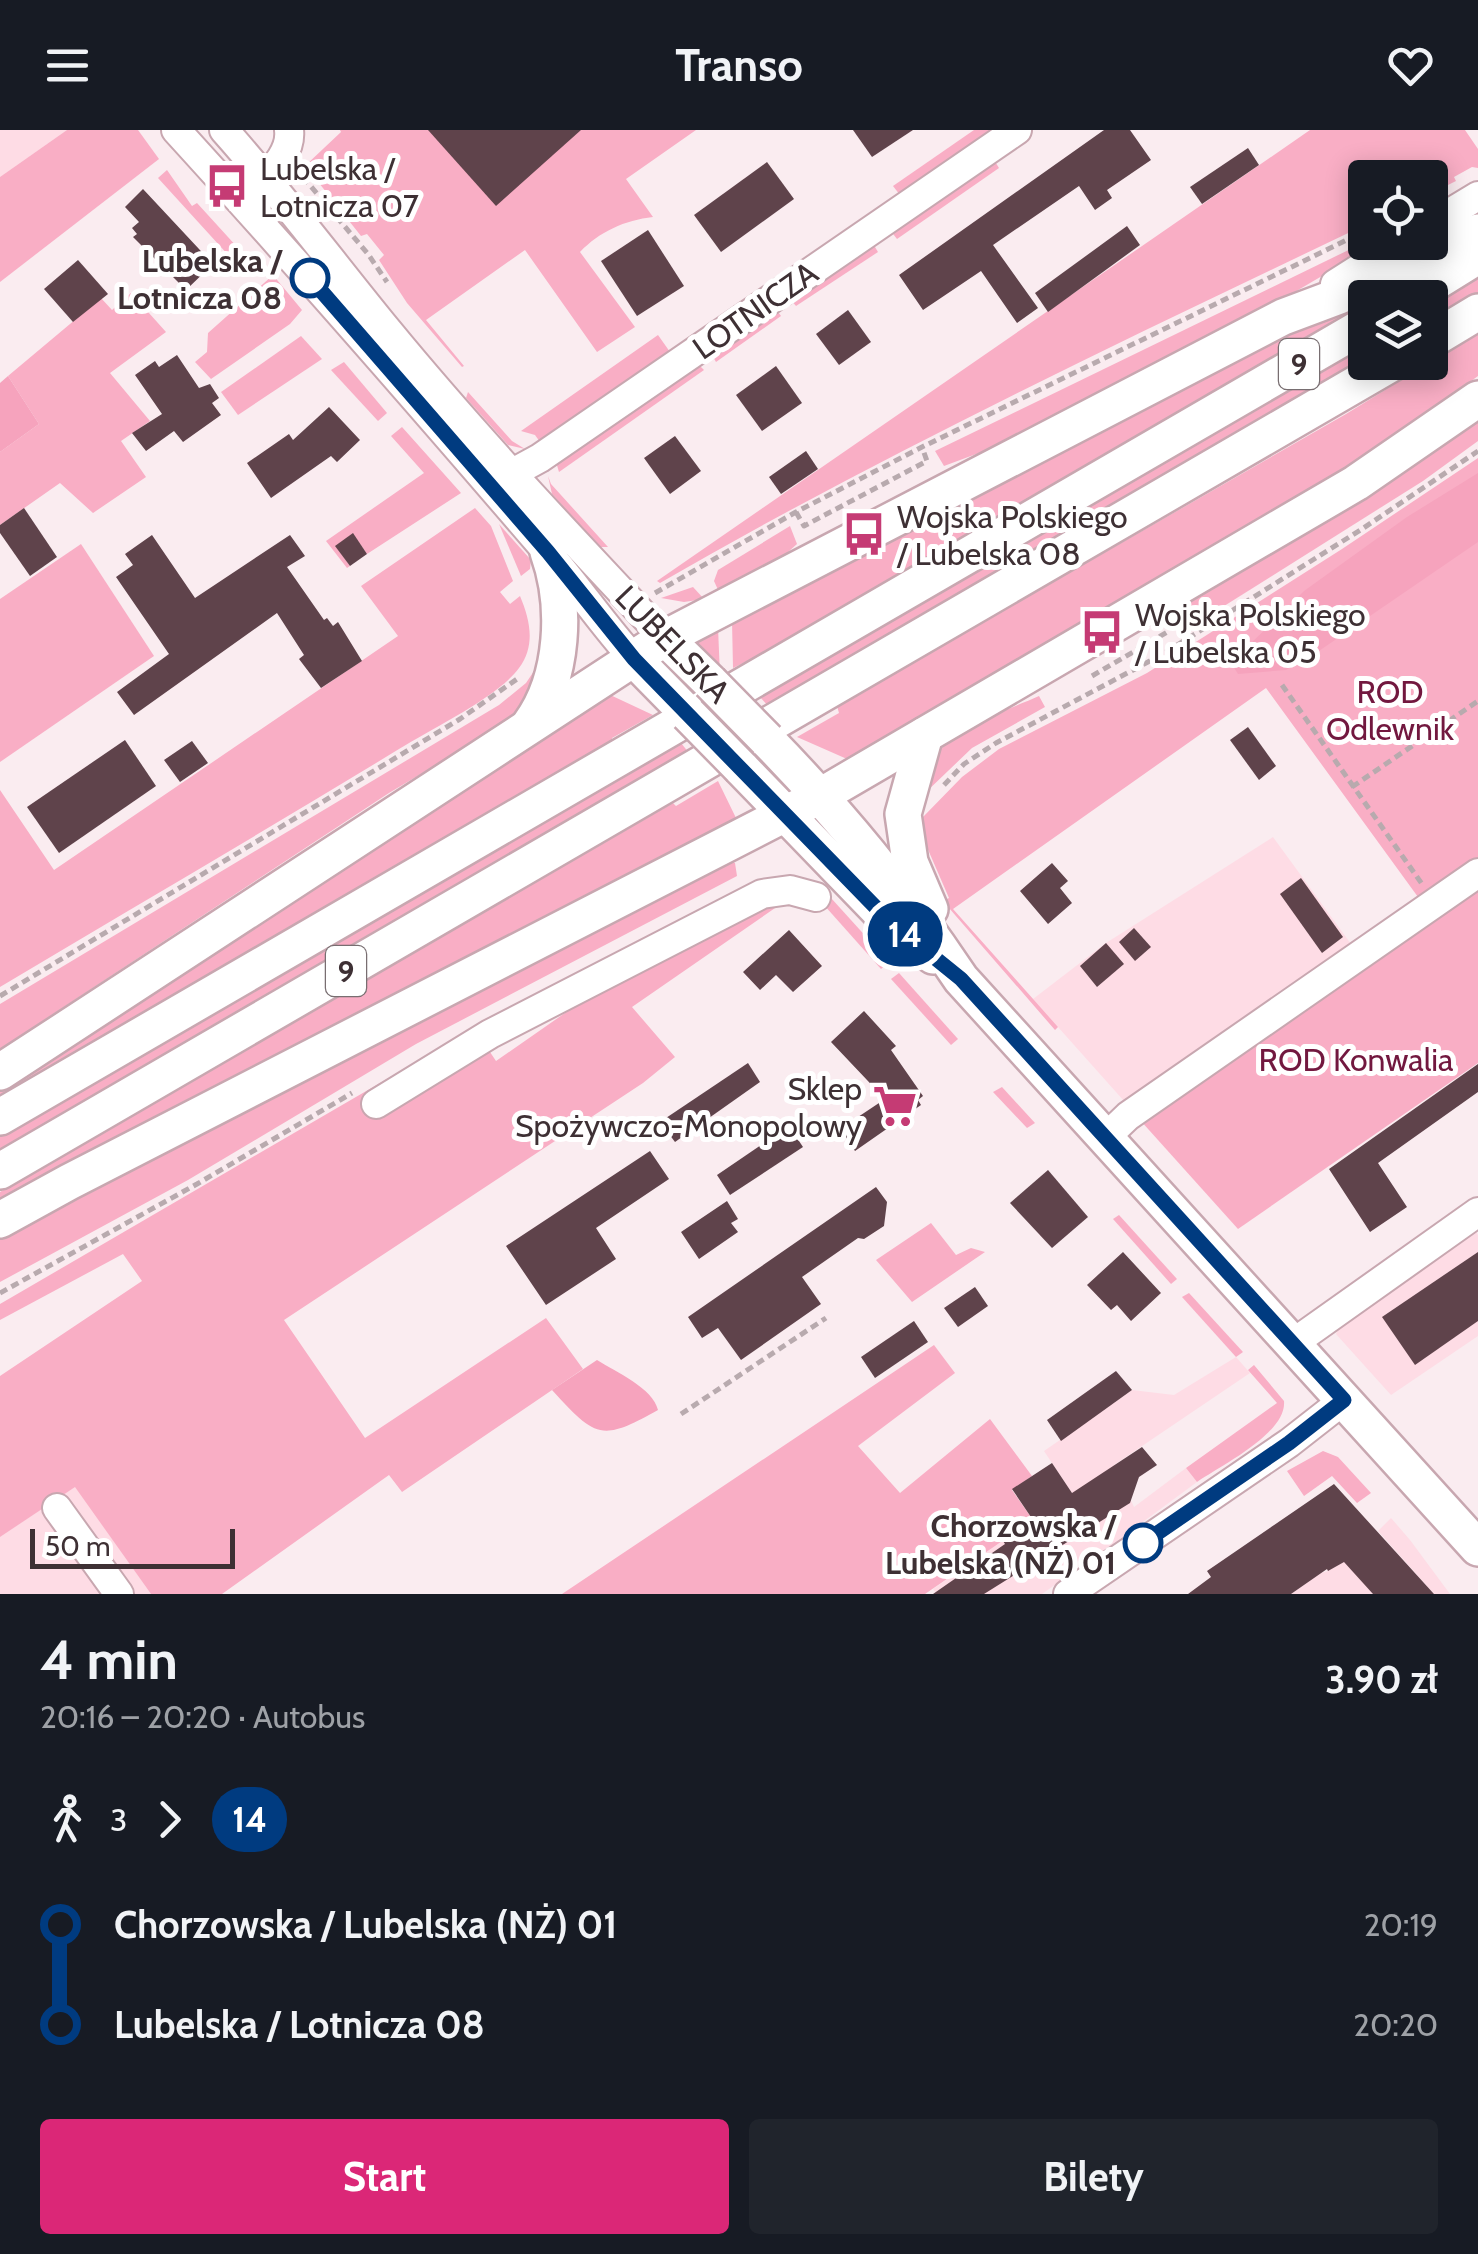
<!DOCTYPE html>
<html lang="pl">
<head>
<meta charset="utf-8">
<style>
  body { margin:0; font-family:Cabin,sans-serif; background:#20242c; color:#f1f3f6; height:100vh; display:flex; flex-direction:column; font-size:38px; white-space:nowrap }
  * { box-sizing:border-box; margin:0 }
  p { font-size:32px; color:#9ea1a6 }
  .icon { flex:none; width:55px; height:55px; fill:none; stroke:currentColor; stroke-width:2; stroke-linecap:round; stroke-linejoin:round }
  .map { position:relative; height:1464px; overflow:hidden }
  .panel { display:flex; flex-direction:column; background:#171b24; flex:1 }
  .panel>* { flex:none }
  .badge { padding:0 20px; border-radius:32px; font-size:35px; line-height:65px }
  .controls { position:absolute; left:1348px; top:30px; display:grid; gap:20px }
  .controls a { display:grid; place-items:center; width:100px; height:100px; border-radius:10px; background:#171b24; box-shadow:0 5px 25px #0003; font-size:50px }
  .scale { position:absolute; left:30px; bottom:25px; width:205px; box-sizing:border-box; padding-left:10px; border:5px solid #3e3034; border-top:0; font-size:28px; line-height:35px; white-space:nowrap; color:#3e3034; -webkit-text-stroke:8px #fff; paint-order:stroke }
  .map>.badge { position:absolute; translate:-50% -50%; box-shadow:0 0 0 5px #fff }
  .legs { display:flex; align-items:center; gap:15px; height:110px; padding:0 40px; font-size:32px }
  .legs p { margin-inline-start:auto }
  .summary { display:flex; align-items:center; justify-content:space-between; height:170px; padding:0 40px }
  h1 { font-size:55px; font-weight:700; line-height:75px }
  .button { display:flex; gap:20px; margin-top:auto; padding:20px 40px }
  .button a { flex:1; height:115px; border-radius:10px; background:#db2777; color:#fff; font-size:40px; font-weight:700; line-height:115px; text-align:center }
  .button a+a { background:#20242c; color:#f1f3f6 }
  ul { padding:0 40px; list-style:none }
  li { display:flex; align-items:center; gap:35px; height:100px; font-size:38px }
  li i { display:grid; place-items:center; width:15px; height:100%; margin:0 12px; background:currentColor }
  li i::after { content:''; width:25px; height:25px; margin:-12px; border:8px solid; border-radius:50%; background:#171b24 }
  li p { margin-inline-start:auto }
  li:first-child i { background:linear-gradient(#0000 50%,currentColor 0) }
  li:last-child i { background:linear-gradient(currentColor 50%,#0000 0) }
  header { display:flex; justify-content:space-between; align-items:center; height:130px; padding:0 40px; background:#171b24; font-size:45px; font-weight:700 }
  .map>svg:first-child { display:block }
  .built { fill:#fedce5 }
  .green { fill:#f9aec5 }
  .forest { fill:#f6a3bd }
  .building { fill:#5f434b }
  .lines { fill:none; stroke-linecap:round; stroke-linejoin:round }
  .minor-casing { stroke:#c8a7b0; stroke-width:32 }
  .major-casing { stroke:#c8a7b0; stroke-width:40 }
  .path { stroke:#b8aaae; stroke-width:5; stroke-dasharray:8 5; stroke-linecap:butt }
  .minor { stroke:#fff; stroke-width:28 }
  .major { stroke:#fff; stroke-width:35 }
  .major-bridge-casing { stroke:#c8a7b0; stroke-width:40; stroke-linecap:butt }
  .major-bridge { stroke:#fff; stroke-width:35 }
  .line-1-casing { stroke:#fff; stroke-width:22 }
  .line-1 { stroke:#003b80; stroke-width:15 }
  .stop-1-dot { fill:#fff; stroke:#003b80; stroke-width:5 }
  .labels { text-anchor:middle; dominant-baseline:central; stroke-width:10; stroke-linejoin:round; paint-order:stroke }
  .shield { fill:#fff; stroke:#786e71; stroke-width:2.5 }
  .shield-label { font-size:30px; font-weight:bold; fill:#3e3034 }
  .poi-label { font-size:32px; fill:#3e3034; stroke:#fff; text-anchor:start }
  .stop-label { font-size:32px; font-weight:bold; fill:#3e3034; stroke:#fff; text-anchor:end }
  .street-label { font-size:32px; fill:#3e3034; stroke:#fff }
  .park-label { font-size:32px; fill:#72183f; stroke:#fff }
</style>
</head>
<body>
<header><svg class="icon" aria-label="menu" viewBox="0 0 24 24"><path d="M4 6h16M4 12h16M4 18h16"/></svg>Transo<svg class="icon" aria-label="heart" viewBox="0 0 24 24"><path d="M12 20l-8-8c-3-5 5-10 8-4 3-6 11-1 8 4z"/></svg></header>
<div class="map">
<svg width="1478" height="1464" viewBox="0 0 1478 1464">
  <rect width="100%" height="100%" fill="#faecf0"/>
  <g class="built">
    <polygon points="0,0 67,0 0,47"/>
    <polygon points="1273,707 1351,814 1124,971 1033,869 1106,813"/>
    <polygon points="1475,1100 1478,1105 1478,1206 1391,1265 1336,1204 1338,1199"/>
    <polygon points="1236,1227 1250,1243 1114,1335 1134,1377 1186,1338 1197,1352 1086,1434 1081,1429 1063,1441 1066,1447 1042,1464 937,1464 933,1459 1072,1363 1044,1321 1132,1260 1174,1265"/>
    <polygon points="75,1356 151,1464 0,1464 0,1407"/>
    <polygon points="1391,1388 1410,1410 1450,1464 1434,1464 1378,1401"/>
    <polygon points="1332,1411 1373,1464 1291,1464 1308,1452 1310,1446 1328,1441 1316,1423"/>
  </g>
  <g class="green">
    <polygon points="67,0 138,0 159,29 0,152 0,47"/>
    <path d="M340,0H696L626,49L653,87C625,90 599,102 580,122L635,197L597,222L525,120L426,190L464,236L462,237L407,173L379,130L384,125L367,104L361,106L315,48L297,33L300,29L306,35L341,2Z"/>
    <polygon points="974,0 994,0 900,65 893,56"/>
    <path d="M1310,0H1465L1478,19V38L1472,37L1454,47L1456,51L1430,64V48H1365V95C1127,209 888,321 660,453L657,451Z"/>
    <polygon points="994,30 999,38 897,109 890,100"/>
    <polygon points="167,40 192,76 197,73 238,118 230,127 158,48"/>
    <polygon points="872,112 878,122 796,176 791,170"/>
    <polygon points="1365,112 1378,113 1288,166 1003,314 944,336 935,321"/>
    <polygon points="273,145 302,180 290,194 211,249 195,232 207,222 208,203"/>
    <polygon points="1478,145 1478,162 1430,191 1430,175"/>
    <polygon points="1386,156 1365,168 1365,174 774,518 733,538 732,491"/>
    <polygon points="131,163 166,202 110,243 150,291 121,311 146,347 93,383 60,353 0,395 0,322 39,294 8,246 101,168 112,180"/>
    <polygon points="776,179 781,186 716,232 712,225"/>
    <polygon points="1478,203 1478,246 1371,324 847,629 797,607 839,583 837,576 1346,284"/>
    <polygon points="658,205 670,222 540,312 535,305 521,301"/>
    <polygon points="301,206 322,229 238,285 221,262"/>
    <polygon points="1365,214 1365,230 769,577 760,567"/>
    <polygon points="344,232 387,283 378,291 331,240"/>
    <polygon points="697,233 704,240 559,342 556,332"/>
    <polygon points="468,262 512,311 525,319 508,315 466,268"/>
    <polygon points="1478,286 1478,311 1423,351 1197,493 1187,474 1201,461"/>
    <polygon points="402,297 461,363 367,424 353,404 336,416 350,436 347,438 326,411 424,343 391,306"/>
    <polygon points="1478,328 1478,727 1418,767 1266,558 953,779 1058,897 1055,900 949,778 945,770 949,768 926,715 923,687 962,647 999,619 1147,543 1342,419"/>
    <polygon points="548,346 551,354 608,417 600,417 552,364"/>
    <path d="M475,378L491,396L513,451L500,462L510,474L520,466C530,490 536,515 519,538C498,567 431,599 399,619C267,700 133,777 0,857V660L54,740L398,506L361,456Z"/>
    <polygon points="499,394 531,430 530,439 521,446"/>
    <polygon points="790,396 797,414 777,432 719,462 714,451 718,440"/>
    <polygon points="81,414 154,526 0,632 0,469"/>
    <polygon points="693,457 704,469 684,472 661,468"/>
    <polygon points="718,497 720,546 694,518 694,511"/>
    <polygon points="548,520 519,582 508,592 389,663 0,919 0,874 499,575 526,553"/>
    <polygon points="606,563 653,585 612,608 612,612 0,968 0,960"/>
    <path d="M1039,566L1045,577L972,618L924,664C927,654 928,642 932,633C946,600 1008,580 1039,566Z"/>
    <polygon points="681,613 689,623 0,1021 0,1005"/>
    <polygon points="718,651 736,688 0,1073 0,1062 673,673 676,676"/>
    <polygon points="730,731 735,733 737,746 416,914 188,1050 0,1152 0,1108"/>
    <polygon points="1478,757 1478,933 1238,1099 1140,990"/>
    <polygon points="779,768 795,774 778,776 632,877 675,927 643,953 284,1190 365,1308 546,1188 583,1239 402,1362 389,1345 222,1464 151,1464 75,1357 0,1407 0,1246 142,1151 123,1124 0,1190 0,1174 466,903 488,919 496,931 588,867"/>
    <polygon points="831,768 889,832 881,839 824,775"/>
    <polygon points="899,843 958,909 951,915 891,849"/>
    <polygon points="1002,957 1035,993 1027,998 993,962"/>
    <polygon points="1119,1085 1177,1149 1171,1154 1113,1089"/>
    <polygon points="931,1093 956,1125 971,1118 985,1122 912,1172 876,1130"/>
    <polygon points="1189,1163 1243,1222 1236,1227 1182,1167"/>
    <polygon points="934,1215 955,1243 858,1316 900,1363 990,1289 1032,1346 1012,1360 1033,1390 925,1464 562,1464"/>
    <path d="M1254,1235L1284,1271C1287,1303 1222,1335 1197,1352L1186,1338L1277,1273L1248,1240Z"/>
    <polygon points="1323,1321 1338,1327 1371,1363 1357,1373 1332,1346 1304,1366 1287,1341"/>
  </g>
  <g class="forest">
    <polygon points="8,246 39,294 0,322 0,253"/>
    <polygon points="1478,343 1478,412 1316,523 1286,540 1238,544 1231,533 1304,461 1407,387"/>
    <path d="M597,1230C616,1242 653,1258 658,1280C601,1312 596,1308 552,1260Z"/>
  </g>
  <g class="building">
    <polygon points="428,0 581,0 496,76"/>
    <polygon points="853,0 913,0 872,27"/>
    <polygon points="1104,0 1130,0 1151,30 1107,60 1112,68 1095,80 1079,56 993,115 1038,178 1017,193 981,141 923,180 899,145"/>
    <polygon points="1248,18 1259,35 1202,74 1190,57"/>
    <polygon points="767,32 794,69 721,122 694,85"/>
    <polygon points="143,59 213,134 186,160 133,107 137,104 132,98 139,92 125,77"/>
    <polygon points="1127,96 1140,115 1048,182 1035,163"/>
    <polygon points="648,100 684,156 637,186 601,131"/>
    <polygon points="78,130 108,164 73,192 44,159"/>
    <polygon points="848,180 871,212 839,235 816,204"/>
    <polygon points="177,225 199,258 210,254 219,268 212,273 221,285 183,312 174,301 146,321 132,303 162,284 135,245 155,231 159,237"/>
    <polygon points="776,236 802,273 762,301 736,265"/>
    <polygon points="329,277 360,310 337,332 331,326 271,368 247,333 289,304 293,310"/>
    <polygon points="675,306 701,341 670,364 644,328"/>
    <polygon points="806,321 818,339 781,364 769,347"/>
    <polygon points="24,378 57,427 30,446 0,403 0,395"/>
    <polygon points="353,403 367,424 350,436 335,416"/>
    <polygon points="152,405 195,468 290,405 305,426 287,437 324,490 327,488 333,496 338,492 362,531 321,558 299,529 304,525 277,483 134,585 117,562 169,524 116,447 133,435 125,424"/>
    <polygon points="1248,597 1276,636 1259,650 1230,610"/>
    <polygon points="125,610 156,656 59,723 27,677"/>
    <polygon points="192,611 208,633 180,652 164,630"/>
    <polygon points="1052,733 1068,751 1060,758 1072,773 1048,794 1020,761"/>
    <polygon points="1301,748 1343,807 1322,823 1280,764"/>
    <polygon points="1134,798 1151,817 1135,831 1119,812"/>
    <polygon points="789,800 822,836 793,862 776,845 760,860 743,842"/>
    <polygon points="1106,813 1124,834 1097,857 1080,836"/>
    <polygon points="864,881 896,916 891,920 923,966 918,970 921,975 855,1021 840,999 885,969 831,912"/>
    <polygon points="748,933 760,952 675,1012 660,992"/>
    <polygon points="1478,934 1478,962 1378,1033 1407,1077 1370,1102 1329,1039"/>
    <polygon points="789,996 803,1017 730,1065 717,1045"/>
    <polygon points="650,1021 669,1049 596,1098 616,1129 546,1175 506,1116"/>
    <polygon points="1048,1040 1088,1087 1052,1118 1010,1073"/>
    <polygon points="876,1057 887,1072 884,1096 864,1109 858,1108 802,1147 821,1174 741,1230 718,1198 702,1208 688,1187"/>
    <polygon points="727,1071 738,1089 731,1093 738,1102 699,1129 681,1102"/>
    <polygon points="1123,1122 1161,1163 1131,1191 1117,1175 1111,1180 1087,1155"/>
    <polygon points="1478,1122 1478,1191 1415,1235 1382,1187"/>
    <polygon points="975,1157 988,1176 958,1197 944,1178"/>
    <polygon points="914,1191 928,1212 875,1248 861,1227"/>
    <polygon points="1116,1241 1132,1260 1061,1311 1047,1290"/>
    <polygon points="1142,1317 1157,1335 1139,1347 1130,1373 984,1464 933,1464 1005,1414 1003,1411 1033,1390 1012,1359 1052,1333 1072,1363"/>
    <polygon points="1334,1354 1434,1464 1373,1464 1344,1432 1328,1441 1327,1439 1291,1464 1188,1464 1211,1447 1207,1441"/>
  </g>
  <g class="lines">
    <g class="minor-casing">
      <g id="minor">
        <path d="M176,0C301,137 422,276 543,417C575,453 601,493 634,529"/>
        <path d="M224,0C282,65 333,134 388,201C476,308 571,408 665,508"/>
        <path d="M253,61C269,43 292,24 289,0"/>
        <polyline points="1430,95 1478,66"/>
        <polyline points="1335,154 1401,112"/>
        <polyline points="500,350 540,328 1017,0"/>
        <polyline points="376,974 490,904 762,764 790,760 816,767"/>
        <polyline points="1105,1008 1128,986 1478,743"/>
        <polyline points="1292,1214 1478,1082"/>
        <polyline points="57,1378 119,1464"/>
        <polyline points="1068,1464 1289,1313 1344,1270"/>
      </g>
    </g>
    <g class="major-casing">
      <g id="major">
        <polyline points="1410,168 1478,126"/>
        <polyline points="1430,211 1478,182"/>
        <polyline points="665,508 710,552"/>
        <polyline points="634,529 688,584"/>
        <path d="M530,594C564,547 567,475 548,422"/>
        <polyline points="925,605 903,684 910,732 930,779"/>
        <path d="M767,610C843,688 900,758 961,849L1478,1418"/>
        <polyline points="741,638 888,790 933,826"/>
        <polyline points="0,942 665,508 1283,187 1339,166 1478,102"/>
        <polyline points="0,987 1365,195"/>
        <polyline points="0,1041 1394,232"/>
        <polyline points="0,1090 69,1052 822,665 1356,353 1478,269"/>
      </g>
    </g>
    <g class="path">
      <polyline points="303,47 368,124 387,152"/>
      <polyline points="796,382 804,396 927,331 922,317"/>
      <polyline points="655,463 796,382 922,317 1353,107"/>
      <polyline points="1092,546 1169,501"/>
      <polyline points="1282,555 1422,754"/>
      <polyline points="944,655 964,634 996,613 1163,524 1362,399 1478,321"/>
      <polyline points="1352,657 1478,571"/>
      <polyline points="0,866 460,589 517,549"/>
      <polyline points="0,1163 197,1054 352,963"/>
      <polyline points="681,1284 826,1188"/>
    </g>
    <use href="#minor" class="minor"/>
    <use href="#major" class="major"/>
    <g class="major-bridge-casing">
      <g id="major-bridge">
        <polyline points="710,552 767,610"/>
        <polyline points="688,584 741,638"/>
      </g>
    </g>
    <use href="#major-bridge" class="major-bridge"/>
  </g>
  <g class="lines">
    <g class="line-1-casing">
      <polyline id="line-1" points="310,148 548,422 634,529 888,790 961,849 1344,1270 1289,1313 1143,1413"/>
    </g>
    <use href="#line-1" class="line-1"/>
  </g>
  <defs>
    <g id="bus-bare" transform="scale(3.45)"><path d="M-5-6H5V4H4V6H2V4H-2V6H-4V4H-5ZM-3.5-4V0h7V-4ZM-3.5 1.2v1.5H-2V1.2ZM2 1.2v1.5H3.5V1.2Z" fill="#c53b74" stroke="#fff" stroke-width="2.5" paint-order="stroke"/></g>
    <g id="supermarket-bare" transform="scale(3.45)"><path d="M-6-5.5h2.5l.6 2H6L4.5 2H-2.5L-4.4-4H-6ZM-1.5 3.2a1.3 1.3 0 1 0 .1 0ZM3 3.2a1.3 1.3 0 1 0 .1 0Z" fill="#c53b74" stroke="#fff" stroke-width="2.5" paint-order="stroke"/></g>
  </defs>
  <g fill-rule="evenodd">
    <use href="#bus-bare" x="227" y="56"/>
    <use href="#bus-bare" x="864" y="404"/>
    <use href="#bus-bare" x="1102" y="502"/>
    <use href="#supermarket-bare" x="895" y="976"/>
  </g>
  <g class="stop-1-dot">
    <circle cx="310" cy="148" r="18"/>
    <circle cx="1143" cy="1413" r="18"/>
  </g>
  <g class="labels">
    <g class="shield">
      <rect x="1279" y="209" width="40" height="50" rx="8"/>
      <rect x="326" y="816" width="40" height="50" rx="8"/>
    </g>
    <g class="shield-label">
      <text x="1299" y="234">9</text>
      <text x="346" y="841">9</text>
    </g>
    <g class="poi-label">
      <text x="260" y="38">Lubelska /<tspan x="260" dy="37">Lotnicza 07</tspan></text>
      <text x="897" y="386">Wojska Polskiego<tspan x="897" dy="37">/ Lubelska 08</tspan></text>
      <text x="1135" y="484">Wojska Polskiego<tspan x="1135" dy="37">/ Lubelska 05</tspan></text>
      <text x="862" y="958" text-anchor="end">Sklep<tspan x="862" dy="37">Spożywczo-Monopolowy</tspan></text>
    </g>
    <g class="stop-label">
      <text x="282" y="130">Lubelska /<tspan x="282" dy="37">Lotnicza 08</tspan></text>
      <text x="1116" y="1395">Chorzowska /<tspan x="1116" dy="37">Lubelska (NŻ) 01</tspan></text>
    </g>
    <g class="street-label">
      <text transform="translate(755 180) rotate(-35)">LOTNICZA</text>
      <text transform="translate(673 514) rotate(46)">LUBELSKA</text>
    </g>
    <g class="park-label">
      <text x="1390" y="561">ROD<tspan x="1390" dy="37">Odlewnik</tspan></text>
      <text x="1356" y="929">ROD Konwalia</text>
    </g>
  </g>
</svg>
<div class="controls">
<a><svg class="icon" aria-label="locate" viewBox="0 0 24 24"><circle cx="12" cy="12" r="6"/><path d="M12 2v4M12 18v4M2 12h4M18 12h4"/></svg></a>
<a><svg class="icon" aria-label="layers" viewBox="0 0 24 24"><path d="M12 4l9 5-9 5-9-5zM3 14l9 5 9-5"/></svg></a>
</div>
<div class="scale">50 m</div>
<b class="badge" style="left:905px;top:804px;background:#003b80;color:#fff">14</b>
</div>
<section class="panel">
<div class="summary"><div><h1>4 min</h1><p>20:16 – 20:20 · Autobus</p></div><b>3.90 zł</b></div>
<div class="legs"><svg class="icon" aria-label="walk" viewBox="0 0 24 24"><circle cx="13" cy="4" r="2"/><path d="M13 8l-2 6 4 7M11 14l-3 7M7 12l3-4h3l4 4"/></svg>3<svg class="icon" aria-label="forward" viewBox="0 0 24 24"><path d="M9 5l7 7-7 7"/></svg><b class="badge" style="background:#003b80;color:#fff">14</b></div>
<ul>
<li><i style="color:#003b80"></i><b>Chorzowska / Lubelska (NŻ) 01</b><p>20:19</p></li>
<li><i style="color:#003b80"></i><b>Lubelska / Lotnicza 08</b><p>20:20</p></li>
</ul>
<div class="button"><a>Start</a><a>Bilety</a></div>
</section>
</body>
</html>
